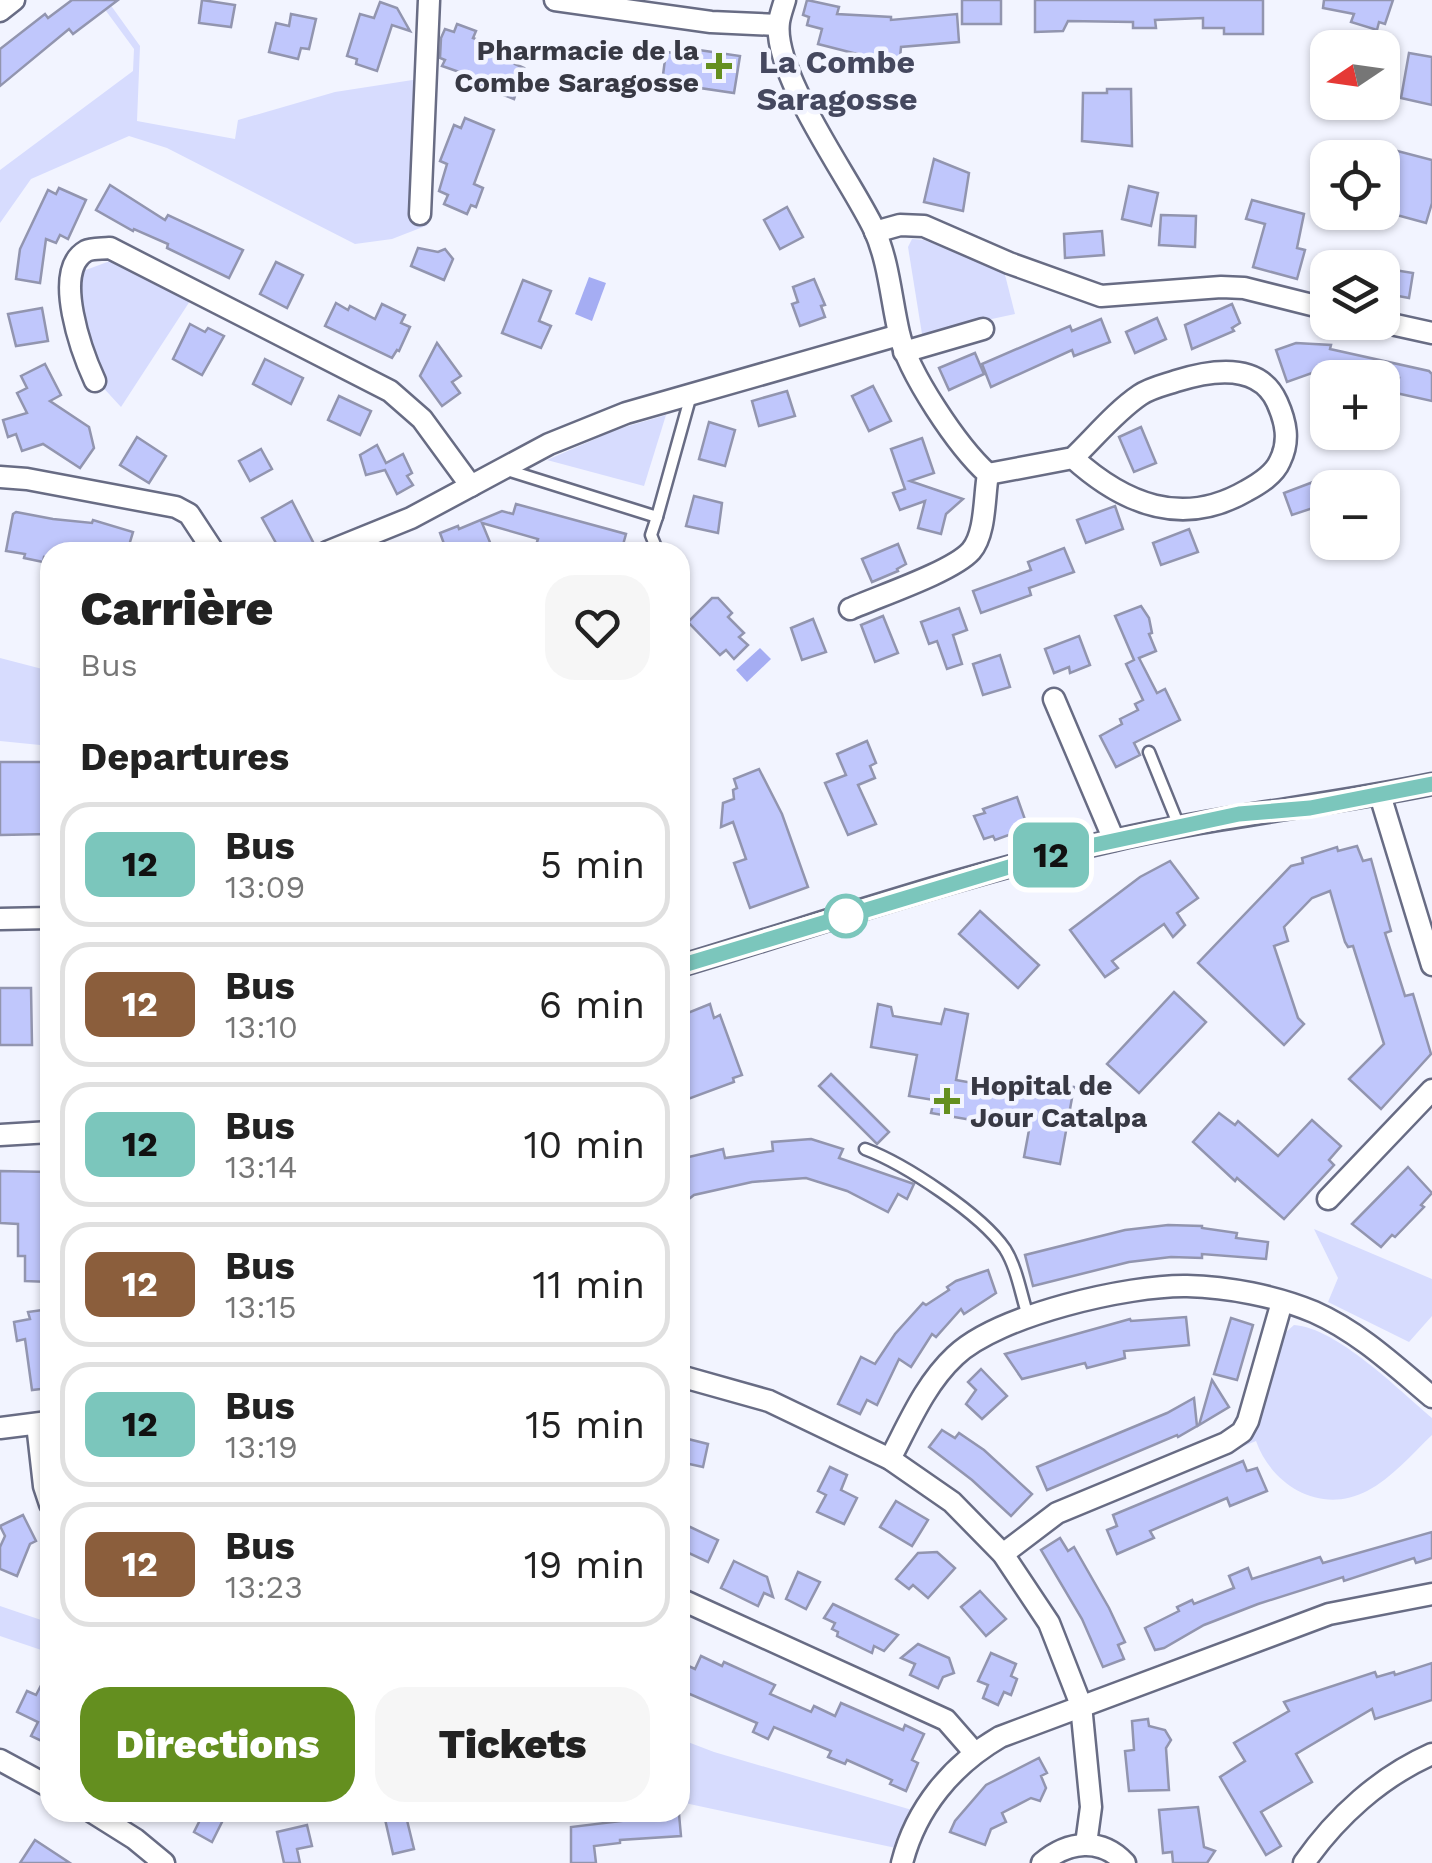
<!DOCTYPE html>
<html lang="en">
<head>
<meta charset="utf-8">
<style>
  body { margin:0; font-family:"Work Sans",sans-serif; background:#f6f6f6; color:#222; height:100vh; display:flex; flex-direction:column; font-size:38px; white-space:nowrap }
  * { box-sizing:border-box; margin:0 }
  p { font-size:32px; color:#767676 }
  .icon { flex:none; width:55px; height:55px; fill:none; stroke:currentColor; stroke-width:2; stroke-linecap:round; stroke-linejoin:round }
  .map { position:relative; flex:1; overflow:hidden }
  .details { position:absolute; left:40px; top:542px; width:650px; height:1280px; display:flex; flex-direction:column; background:#fff; border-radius:30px; box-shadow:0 2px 8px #0004 }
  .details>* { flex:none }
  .badge { padding:0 20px; border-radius:15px; font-size:35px; line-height:65px }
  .needle { width:65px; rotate:257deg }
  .tools { position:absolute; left:1310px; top:30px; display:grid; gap:20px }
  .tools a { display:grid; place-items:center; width:90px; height:90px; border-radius:20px; background:#fff; box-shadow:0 2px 8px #0004; font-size:50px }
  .map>.badge { position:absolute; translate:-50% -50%; box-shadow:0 0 0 5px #fff }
  h2 { padding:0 40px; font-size:38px; line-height:90px }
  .round { display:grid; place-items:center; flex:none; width:105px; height:105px; border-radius:30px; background:#f6f6f6 }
  .summary { display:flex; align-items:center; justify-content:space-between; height:170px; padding:0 40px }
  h1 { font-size:48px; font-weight:800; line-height:75px }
  .button { display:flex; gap:20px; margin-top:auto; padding:20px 40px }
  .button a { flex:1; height:115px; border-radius:30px; background:#648f1f; color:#fff; font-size:40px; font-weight:800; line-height:115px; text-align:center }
  .button a+a { background:#f6f6f6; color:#222 }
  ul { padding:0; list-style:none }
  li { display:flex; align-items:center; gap:30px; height:125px; margin:0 20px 15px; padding:0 20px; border:5px solid #e0e0e0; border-radius:30px }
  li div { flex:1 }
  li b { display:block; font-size:38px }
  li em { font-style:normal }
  li .badge { min-width:110px; font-weight:700; text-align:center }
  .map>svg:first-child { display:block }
  .green { fill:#d7dcfe }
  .water { fill:#a5adf3 }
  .building { fill:#c0c7fc; stroke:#9295af; stroke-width:2.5 }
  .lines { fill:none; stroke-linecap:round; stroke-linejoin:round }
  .service-casing { stroke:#686c84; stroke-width:15 }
  .minor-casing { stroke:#686c84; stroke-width:25 }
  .service { stroke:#fff; stroke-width:10 }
  .minor { stroke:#fff; stroke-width:20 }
  .line-casing { stroke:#fff; stroke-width:22 }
  .line { stroke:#7bc6bc; stroke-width:15 }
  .poi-dot { fill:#648f1f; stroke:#f2f4ff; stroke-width:4 }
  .stop-dot { fill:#fff; stroke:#7bc6bc; stroke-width:5 }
  .labels { text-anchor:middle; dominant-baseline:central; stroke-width:9; stroke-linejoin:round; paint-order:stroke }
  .poi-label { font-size:28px; font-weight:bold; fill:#383944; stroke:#f2f4ff; text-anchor:end }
  .quarter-label { font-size:32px; font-weight:bold; fill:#45485f; stroke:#f2f4ff }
</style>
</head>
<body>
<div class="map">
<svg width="1432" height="1863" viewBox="0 0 1432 1863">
  <rect width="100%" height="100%" fill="#f2f4ff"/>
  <g class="green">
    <polygon points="98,0 107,0 140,46 137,121 235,139 238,120 335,92 419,79 413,215 428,225 392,239 355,244 167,148 129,136 31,179 0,223 0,170 133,71 134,49"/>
    <polygon points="912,239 924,240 1004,271 1015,314 922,334 908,247"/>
    <path d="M110,261L190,301L121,407L98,382L105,377C85,344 78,309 83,271Z"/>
    <polygon points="666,415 644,486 547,460 618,429"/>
    <polygon points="0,658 50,671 50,746 0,741"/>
    <polygon points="1314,1229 1432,1279 1432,1316 1409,1342 1328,1302 1338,1278"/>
    <path d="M1294,1325C1337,1328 1399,1390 1432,1418V1435C1412,1454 1392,1478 1367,1491C1321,1515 1272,1486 1256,1441L1229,1452L1258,1421L1285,1333Z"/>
    <polygon points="0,1606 50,1623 50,1653 0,1636"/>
    <polygon points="680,1739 714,1752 912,1810 896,1848 680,1802"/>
    <path d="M458,1813H576C535,1819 499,1826 458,1813Z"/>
  </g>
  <g class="water">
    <polygon points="589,277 606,283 592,321 575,314"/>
    <polygon points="760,648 771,659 747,682 736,670"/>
  </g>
  <g class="building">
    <polygon points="72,0 118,0 73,34 69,29 0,86 0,49 45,14 48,18"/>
    <polygon points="202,0 235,5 231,27 199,23"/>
    <polygon points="807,0 839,7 837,14 891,17 891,20 957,14 959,42 901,47 900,58 861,55 818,44 822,29 807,25 809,17 803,15"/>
    <rect x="962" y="0" width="39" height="24"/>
    <polygon points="1035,0 1263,0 1263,34 1224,34 1224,28 1203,28 1203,18 1155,20 1156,28 1133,28 1133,22 1068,21 1063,31 1035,32"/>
    <polygon points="1324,0 1393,0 1385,24 1379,22 1377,30 1351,22 1354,14 1323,8"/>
    <polygon points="380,2 397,8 410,31 392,25 377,71 356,64 357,59 347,56 360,14 374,18"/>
    <polygon points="291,14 316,19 309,49 301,48 298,59 269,52 276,23 289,26"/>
    <polygon points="457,24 476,31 473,38 518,56 515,64 524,68 514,99 466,81 468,75 442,66 445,60 440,58 441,38 445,29 454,32"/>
    <polygon points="692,49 740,56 734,93 686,86 685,92 661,90 666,52 691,55"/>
    <polygon points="1409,53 1432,57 1432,105 1401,98"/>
    <polygon points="1107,89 1131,89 1132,146 1082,141 1083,93 1107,93"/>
    <polygon points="465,118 494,130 474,184 483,188 476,207 471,205 467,214 444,204 448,195 439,191 447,164 440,161 454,125 461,128"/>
    <polygon points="1382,147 1432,160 1432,203 1426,223 1382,211"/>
    <polygon points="934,159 969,173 963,211 924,202"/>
    <polygon points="110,185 165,220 168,215 243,250 229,278 167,248 168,244 134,229 133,231 96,210"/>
    <polygon points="1129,186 1158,193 1151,226 1122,219"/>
    <polygon points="59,188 86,200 68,239 60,235 56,243 46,239 40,283 16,279 20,249 48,190 56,194"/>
    <polygon points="1252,200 1304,214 1297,248 1305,250 1297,279 1253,267 1265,224 1246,219"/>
    <polygon points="787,207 803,237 780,249 764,220"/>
    <polygon points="1161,215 1196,216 1195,247 1159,245"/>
    <polygon points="1102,231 1104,255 1065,258 1064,234"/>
    <polygon points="418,248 438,252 445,249 453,259 444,280 411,266"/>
    <polygon points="276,262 303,275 287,308 260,294"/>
    <polygon points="1382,268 1413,273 1409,298 1382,293"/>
    <polygon points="814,279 825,305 821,306 825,317 800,326 792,304 798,302 793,287"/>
    <polygon points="523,280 551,291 539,321 551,326 541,348 502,333"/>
    <polygon points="336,303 348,310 350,306 375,319 382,304 405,315 401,323 410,327 399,351 397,350 392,358 325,326"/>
    <polygon points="1232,304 1240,323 1232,328 1234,331 1192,349 1185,325"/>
    <polygon points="42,308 48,341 16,346 8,314"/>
    <polygon points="1157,318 1166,339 1135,353 1126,332"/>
    <polygon points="1101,319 1110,342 1074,356 1072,350 991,387 982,364 1070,326 1072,331"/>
    <polygon points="190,324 205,332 208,328 224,336 202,375 173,359"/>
    <polygon points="437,343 461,376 452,382 460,393 442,406 420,376"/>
    <polygon points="1296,343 1331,345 1330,349 1429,371 1432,374 1432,401 1396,393 1399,378 1337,378 1340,363 1287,382 1276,350"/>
    <polygon points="975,353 984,374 949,390 939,368"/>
    <polygon points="265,359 303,378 291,404 253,384"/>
    <polygon points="45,364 61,395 50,401 89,427 94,448 80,468 43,444 22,451 16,434 8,437 3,420 27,413 17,393 27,388 21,376"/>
    <polygon points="873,386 891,421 869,431 852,396"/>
    <polygon points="787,391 795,416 759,426 752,401"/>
    <polygon points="339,396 371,411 360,435 328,420"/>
    <polygon points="709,422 735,430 725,466 699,459"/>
    <polygon points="1141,427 1156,463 1134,472 1119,437"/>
    <polygon points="137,437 166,456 149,483 120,465"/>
    <polygon points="922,438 934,473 910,481 963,499 946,514 941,534 918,528 925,501 900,510 893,493 905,489 891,449"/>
    <polygon points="377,445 386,463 403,454 412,473 407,476 413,485 397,494 385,470 366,475 360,455"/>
    <polygon points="261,449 272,469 250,481 239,461"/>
    <polygon points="1321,479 1328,503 1292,515 1284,493"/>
    <polygon points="694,496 722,503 718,533 686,526"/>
    <polygon points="292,501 314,544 307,547 309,552 281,552 262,518"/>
    <polygon points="516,504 626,534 621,552 581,552 555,545 554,550 536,545 538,539 482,523 494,552 447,552 440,533 458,526 459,529 502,511 513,514"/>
    <polygon points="1115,506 1123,529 1086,543 1077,520"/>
    <polygon points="16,512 53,519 92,523 93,520 133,532 127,552 50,552 50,558 44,557 43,562 24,558 25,554 6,551 13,514"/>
    <polygon points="1189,529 1198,552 1161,565 1153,543"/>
    <polygon points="898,544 906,564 897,569 898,571 872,582 862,559"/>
    <polygon points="1064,548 1074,572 1029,588 1031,595 981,613 973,591 1031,570 1028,562"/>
    <polygon points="712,598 718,598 732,613 728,617 744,633 739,637 748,645 734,659 726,650 720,655 688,622"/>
    <polygon points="1141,606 1149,618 1152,633 1149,634 1156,651 1139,658 1157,693 1165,689 1180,720 1134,743 1140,755 1116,767 1100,736 1122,724 1120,719 1138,710 1135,704 1143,700 1126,664 1134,660 1115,616"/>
    <polygon points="959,608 967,630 953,635 962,664 947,669 937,641 929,644 921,622"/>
    <polygon points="883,616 898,653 875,662 861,625"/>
    <polygon points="813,619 826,652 802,660 791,628"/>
    <polygon points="1079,636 1090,665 1070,673 1069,667 1054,673 1045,649"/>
    <polygon points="1000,655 1010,687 983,695 973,664"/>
    <polygon points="867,741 876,763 870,766 875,778 858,785 876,824 848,835 825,783 846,775 837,754"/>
    <polygon points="0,762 43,762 43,773 50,773 50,834 0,835"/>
    <polygon points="759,769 782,814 808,887 750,908 734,863 746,859 733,822 721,827 723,803 734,799 733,790 737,788 734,779"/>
    <polygon points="1017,797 1028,828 995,840 993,836 984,839 974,816 985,813 983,809"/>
    <polygon points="1357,846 1363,861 1371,859 1391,931 1385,933 1405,996 1413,994 1431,1054 1381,1109 1349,1079 1384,1044 1353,946 1348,947 1345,942 1330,891 1312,898 1284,927 1288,941 1274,946 1298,1018 1304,1024 1284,1045 1198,963 1291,866 1303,863 1302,858 1337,847 1338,851"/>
    <polygon points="1170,861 1198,898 1177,913 1185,925 1173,937 1164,924 1112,961 1118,968 1105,977 1070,930 1140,877"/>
    <polygon points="980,911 1039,965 1018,988 959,934"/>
    <polygon points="0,988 31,988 32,1045 0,1045"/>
    <polygon points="1174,992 1206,1022 1139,1093 1107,1064"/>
    <polygon points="710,1004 714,1018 720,1015 742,1075 733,1078 734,1082 680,1102 680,1016"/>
    <polygon points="878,1004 891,1007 893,1016 941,1024 945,1009 968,1014 956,1080 1035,1094 1038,1080 1074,1087 1060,1164 1024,1157 1029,1130 931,1113 934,1100 909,1096 917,1055 871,1047"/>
    <polygon points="831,1074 889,1132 877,1144 819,1086"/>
    <polygon points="1219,1113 1235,1125 1238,1121 1278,1156 1312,1120 1341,1146 1329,1160 1334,1165 1284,1219 1237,1178 1235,1181 1193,1142"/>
    <polygon points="811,1139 843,1149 839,1158 914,1184 907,1199 898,1194 888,1212 847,1191 806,1178 752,1182 694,1195 680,1206 680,1159 723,1149 725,1158 773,1151 772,1142"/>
    <polygon points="1408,1167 1432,1193 1421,1205 1424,1207 1395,1237 1392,1235 1381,1247 1352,1224"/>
    <polygon points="0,1171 50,1172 50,1282 25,1281 25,1256 18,1256 18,1224 0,1223"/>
    <polygon points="1168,1225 1202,1226 1202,1228 1237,1233 1236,1238 1268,1242 1266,1259 1202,1254 1202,1258 1171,1257 1129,1262 1033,1286 1025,1255 1125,1230"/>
    <polygon points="988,1270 996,1293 964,1314 961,1309 936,1337 932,1334 911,1367 899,1359 877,1405 867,1400 860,1414 838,1404 861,1357 875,1364 895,1334 923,1303 926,1305 949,1290 947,1287 956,1281"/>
    <polygon points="50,1309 50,1388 32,1390 25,1339 17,1341 14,1322 30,1319 28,1312"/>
    <polygon points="1186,1317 1189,1345 1124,1351 1125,1358 1087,1368 1085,1363 1022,1379 1005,1354 1130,1319 1131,1321"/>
    <polygon points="1231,1318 1253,1325 1237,1380 1214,1374"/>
    <polygon points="981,1369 1007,1396 982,1419 966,1404 976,1390 968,1382"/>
    <polygon points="1212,1380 1229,1407 1199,1425"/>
    <polygon points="1194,1398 1197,1426 1178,1437 1177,1435 1047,1490 1037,1467 1167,1413"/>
    <polygon points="942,1430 955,1438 959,1433 984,1450 1032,1494 1011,1516 972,1480 929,1447"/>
    <polygon points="680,1437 708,1444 703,1467 680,1462"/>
    <polygon points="1243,1461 1247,1471 1257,1468 1267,1491 1230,1506 1227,1498 1150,1531 1154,1538 1117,1554 1107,1530 1117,1526 1113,1515"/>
    <polygon points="830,1467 847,1475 841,1490 857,1498 844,1524 817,1512 826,1495 818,1491"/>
    <polygon points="896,1501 928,1520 912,1546 880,1527"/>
    <polygon points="23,1515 36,1541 30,1544 17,1576 0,1569 0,1547 5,1536 0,1526"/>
    <polygon points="684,1524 718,1540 708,1562 680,1549 680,1534"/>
    <polygon points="1432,1532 1432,1558 1416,1563 1414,1558 1344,1581 1343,1577 1258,1604 1204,1625 1164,1648 1155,1650 1145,1628 1179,1611 1177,1607 1192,1600 1194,1604 1234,1588 1229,1576 1248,1568 1252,1579 1320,1557 1323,1563"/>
    <polygon points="1060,1538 1068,1551 1074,1547 1109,1608 1125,1642 1118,1645 1124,1659 1103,1667 1082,1619 1041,1550"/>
    <polygon points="937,1552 955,1568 928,1598 913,1585 909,1589 896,1579 918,1553"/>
    <polygon points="734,1561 767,1577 773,1597 764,1593 758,1606 721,1588"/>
    <polygon points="798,1572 820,1582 806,1609 786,1599"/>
    <polygon points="980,1591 1006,1619 986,1636 961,1607"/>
    <polygon points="833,1604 898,1635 884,1651 874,1646 872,1653 837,1636 838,1632 832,1629 835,1623 824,1618"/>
    <polygon points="918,1644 949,1658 954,1673 943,1677 938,1688 910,1675 915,1664 901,1658"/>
    <polygon points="991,1653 1016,1664 1011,1676 1017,1679 1011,1695 1004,1692 998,1705 983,1698 988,1685 978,1681"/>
    <polygon points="701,1656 722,1666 724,1662 775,1685 770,1694 811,1712 814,1706 835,1716 841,1703 903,1730 905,1725 924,1734 912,1760 918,1763 906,1791 890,1784 892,1780 847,1760 845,1764 828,1757 831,1751 774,1727 768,1739 753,1732 757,1723 685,1692 687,1687 680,1684 680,1662 695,1669"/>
    <polygon points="1432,1663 1432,1700 1375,1719 1372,1709 1296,1754 1312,1782 1261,1812 1281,1846 1266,1855 1220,1777 1245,1761 1234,1743 1289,1711 1284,1702 1375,1672 1377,1677 1394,1672 1395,1675"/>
    <polygon points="50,1668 50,1745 31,1736 38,1722 17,1712 27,1691 36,1695"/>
    <polygon points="1148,1719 1149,1726 1165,1730 1171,1740 1166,1748 1169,1790 1129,1791 1125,1751 1134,1750 1132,1721"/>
    <polygon points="1039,1758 1047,1773 1041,1776 1046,1788 1040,1801 1031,1798 1002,1813 1006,1822 991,1829 985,1845 950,1832 955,1821 986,1785"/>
    <polygon points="1198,1807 1204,1847 1215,1851 1207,1863 1173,1863 1172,1852 1163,1853 1159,1810"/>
    <polygon points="204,1812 227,1812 212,1842 194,1832"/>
    <polygon points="405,1812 414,1849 393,1854 384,1815"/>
    <polygon points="679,1814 681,1836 620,1840 620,1843 594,1846 596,1863 571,1863 571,1827"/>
    <polygon points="307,1825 312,1846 297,1849 300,1863 284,1863 277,1832"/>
    <polygon points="35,1840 70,1863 20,1863"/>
  </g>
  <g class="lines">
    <g class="service-casing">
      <g id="service">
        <polyline points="507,470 657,517 691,395"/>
        <polyline points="657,517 651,535 658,552"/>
        <polyline points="1149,752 1179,826"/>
        <path d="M865,1149C905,1164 981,1214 1005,1249C1017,1268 1021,1295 1028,1316"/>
      </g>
    </g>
    <g class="minor-casing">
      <g id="minor">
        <polyline points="555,0 711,22 778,25"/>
        <path d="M785,0C783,7 780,15 779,22C772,74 851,180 874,229C889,262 891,299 899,333C908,373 958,447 988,474C984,496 986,534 971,551C952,572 879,596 850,609"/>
        <polyline points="0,11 14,0"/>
        <polyline points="420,214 429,0"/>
        <polyline points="875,232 900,225 924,226 1009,263 1101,296 1221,287 1244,288 1328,309"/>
        <polyline points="1382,322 1432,333"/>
        <polyline points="904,352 983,329"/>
        <path d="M95,381C83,355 51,271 86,251C92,248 102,249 110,248L390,391L422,419L471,486"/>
        <path d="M988,474L1073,458C1124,504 1182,528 1246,491C1259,484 1274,475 1280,461C1290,441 1286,422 1277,402C1259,362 1211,370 1176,381C1164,385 1150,388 1140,395C1115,412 1095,437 1073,458"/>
        <polyline points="0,477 27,479 176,507 189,514 214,552"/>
        <polyline points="327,552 411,518 549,444 626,413 899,335"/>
        <polyline points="1054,699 1114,840"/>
        <polyline points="1380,795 1432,965"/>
        <polyline points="0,919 50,918"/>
        <path d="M680,966C823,923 965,874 1111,841C1217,816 1325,806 1432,784"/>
        <polyline points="0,1135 50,1132"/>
        <polyline points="1328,1199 1432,1090"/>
        <polyline points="680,1376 769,1401 890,1459 952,1502 1003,1554 1049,1623 1081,1705 1091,1807 1086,1844"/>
        <polyline points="37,1424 44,1486 50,1504"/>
        <polyline points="0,1428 48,1422"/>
        <path d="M890,1459C909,1423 925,1384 955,1356C998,1315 1128,1285 1187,1286C1228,1287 1276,1296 1314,1312C1359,1332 1395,1366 1432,1397"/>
        <polyline points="1003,1554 1057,1513 1226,1443 1242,1432 1248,1421 1282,1302"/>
        <polyline points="680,1599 946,1720 974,1752"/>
        <polyline points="0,1760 50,1787"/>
        <polyline points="92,1812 135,1839 164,1863"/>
        <path d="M902,1863C916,1808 952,1765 1000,1737L1329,1614L1432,1594"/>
        <path d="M1042,1863C1068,1841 1101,1837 1125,1863"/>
        <path d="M1304,1863C1336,1817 1380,1777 1432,1754"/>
      </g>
    </g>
    <use href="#service" class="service"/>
    <use href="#minor" class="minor"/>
  </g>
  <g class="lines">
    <g class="line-casing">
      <polyline id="line" points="680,966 1052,854 1239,814 1310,808 1432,784"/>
    </g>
    <use href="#line" class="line"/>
  </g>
  <g class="poi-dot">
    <path d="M714 51h10v10h10v10h-10v10h-10v-10h-10v-10h10z"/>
    <path d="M942 1086h10v10h10v10h-10v10h-10v-10h-10v-10h10z"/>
  </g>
  <circle class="stop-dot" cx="846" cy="916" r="20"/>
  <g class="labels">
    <g class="poi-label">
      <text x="699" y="50">Pharmacie de la<tspan x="699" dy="32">Combe Saragosse</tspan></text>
      <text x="970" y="1085" text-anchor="start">Hopital de<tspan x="970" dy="32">Jour Catalpa</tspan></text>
    </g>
    <g class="quarter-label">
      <text x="837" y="62">La Combe<tspan x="837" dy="37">Saragosse</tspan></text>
    </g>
  </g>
</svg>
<div class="tools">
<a><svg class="needle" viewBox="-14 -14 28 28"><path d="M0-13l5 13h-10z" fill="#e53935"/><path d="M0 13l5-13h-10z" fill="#767676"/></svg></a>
<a><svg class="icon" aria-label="locate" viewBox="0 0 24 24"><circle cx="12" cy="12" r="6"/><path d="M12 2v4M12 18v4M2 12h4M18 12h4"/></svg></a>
<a><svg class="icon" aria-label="layers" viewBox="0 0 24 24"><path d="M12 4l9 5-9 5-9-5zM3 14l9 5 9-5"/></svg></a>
<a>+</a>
<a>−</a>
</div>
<b class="badge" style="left:1051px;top:855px;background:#7bc6bc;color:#111">12</b>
<section class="details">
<div class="summary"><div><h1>Carrière</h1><p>Bus</p></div><a class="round"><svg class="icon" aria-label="heart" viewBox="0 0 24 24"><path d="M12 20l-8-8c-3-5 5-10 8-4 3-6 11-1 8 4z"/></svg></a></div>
<h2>Departures</h2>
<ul>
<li><span class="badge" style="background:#7bc6bc;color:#111">12</span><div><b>Bus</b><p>13:09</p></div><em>5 min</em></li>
<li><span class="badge" style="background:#8b5e3c;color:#fff">12</span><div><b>Bus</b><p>13:10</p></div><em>6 min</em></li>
<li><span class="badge" style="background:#7bc6bc;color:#111">12</span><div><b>Bus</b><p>13:14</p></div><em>10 min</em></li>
<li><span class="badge" style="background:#8b5e3c;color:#fff">12</span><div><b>Bus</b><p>13:15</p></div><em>11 min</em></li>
<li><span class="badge" style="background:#7bc6bc;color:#111">12</span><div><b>Bus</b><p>13:19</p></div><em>15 min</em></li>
<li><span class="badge" style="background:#8b5e3c;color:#fff">12</span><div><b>Bus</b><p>13:23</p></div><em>19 min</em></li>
</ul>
<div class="button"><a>Directions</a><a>Tickets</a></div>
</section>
</div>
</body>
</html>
